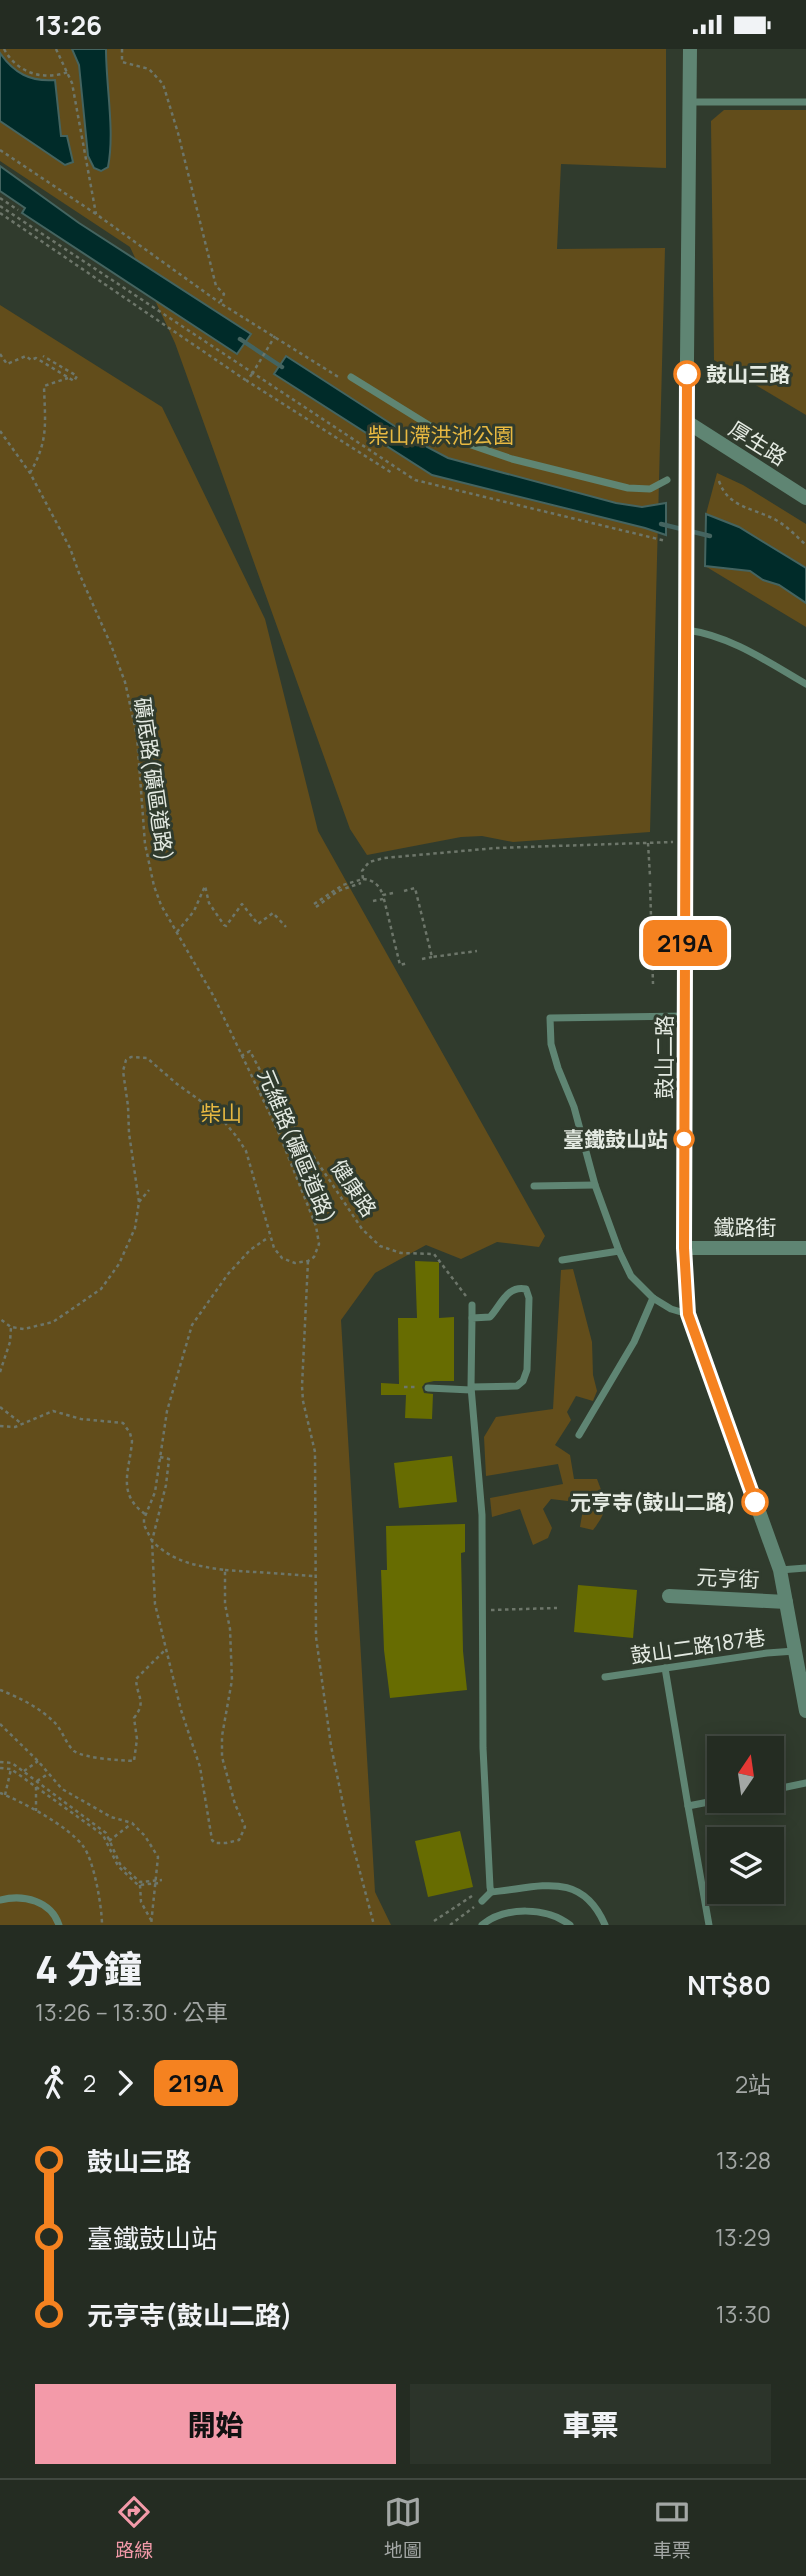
<!DOCTYPE html>
<html lang="zh-TW">
<head>
<meta charset="utf-8">
<style>
  body { margin:0; font-family:Manrope,"Noto Sans TC",sans-serif; background:#2c342a; color:#f1f3f6; height:100vh; display:flex; flex-direction:column; font-size:26px; white-space:nowrap }
  * { box-sizing:border-box; margin:0 }
  p { font-size:23px; color:#a3a7a5 }
  .icon { flex:none; width:38px; height:38px; fill:none; stroke:currentColor; stroke-width:2; stroke-linecap:round; stroke-linejoin:round }
  .map { position:relative; height:1876px; overflow:hidden }
  .sheet { display:flex; flex-direction:column; background:#242c22; flex:1 }
  .sheet>* { flex:none }
  .badge { padding:0 14px; border-radius:10px; font-size:24px; line-height:46px }
  .needle { width:46px; rotate:13deg }
  .tools { position:absolute; left:707px; top:1687px; display:grid; gap:14px }
  .tools a { display:grid; place-items:center; width:77px; height:77px; border-radius:0px; background:#242c22; box-shadow:0 4px 18px #0003,0 0 0 2px #414840; font-size:35px }
  .map>.badge { position:absolute; translate:-50% -50%; box-shadow:0 0 0 4px #fff }
  .legs { display:flex; align-items:center; gap:10px; height:77px; padding:0 35px; font-size:23px }
  .legs p { margin-inline-start:auto }
  .summary { display:flex; align-items:center; justify-content:space-between; height:119px; padding:0 35px }
  h1 { font-size:38px; font-weight:800; line-height:52px }
  .action { display:flex; gap:14px; margin-top:auto; padding:14px 35px }
  .action a { flex:1; height:80px; border-radius:0px; background:#f39aa9; color:#111; font-size:28px; font-weight:800; line-height:80px; text-align:center }
  .action a+a { background:#2c342a; color:#f1f3f6 }
  ul { padding:0 35px; list-style:none }
  li { display:flex; align-items:center; gap:24px; height:77px; font-size:26px }
  li i { display:grid; place-items:center; width:10px; height:100%; margin:0 9px; background:currentColor }
  li i::after { content:''; width:18px; height:18px; margin:-9px; border:5px solid; border-radius:50%; background:#242c22 }
  li p { margin-inline-start:auto }
  li:first-child i { background:linear-gradient(#0000 50%,currentColor 0) }
  li:last-child i { background:linear-gradient(currentColor 50%,#0000 0) }
  .status { display:flex; justify-content:space-between; align-items:center; height:49px; padding:0 35px; background:#242c22; direction:ltr }
  .status svg { height:19px; fill:currentColor }
  .menu { display:flex; justify-content:space-around; align-items:center; height:98px; border-top:2px solid #414840; background:#242c22; font-size:19px; color:#a3a7a5 }
  .menu a { display:grid; justify-items:center; gap:4px }
  .menu .current { color:#f39aa9 }
  .map>svg:first-child { display:block }
  .green { fill:#624d1b }
  .water { fill:#002b29; stroke:#446460; stroke-width:2 }
  .lines { fill:none; stroke-linecap:round; stroke-linejoin:round }
  .stream { stroke:#446460; stroke-width:4.5 }
  .building { fill:#676c01 }
  .path { stroke:#6d766a; stroke-width:2.5; stroke-dasharray:3.5 3.5; stroke-linecap:butt }
  .service { stroke:#5f8573; stroke-width:7 }
  .minor { stroke:#5f8573; stroke-width:14 }
  .tertiary { stroke:#5f8573; stroke-width:14 }
  .path-bridge { stroke:#6d766a; stroke-width:2.5; stroke-dasharray:3.5 3.5; stroke-linecap:butt }
  .line-1-casing { stroke:#fff; stroke-width:16 }
  .line-1 { stroke:#f58220; stroke-width:10 }
  .stop-1-dot { fill:#fff; stroke:#f58220; stroke-width:3.5 }
  .labels { text-anchor:middle; dominant-baseline:central; stroke-width:6; stroke-linejoin:round; paint-order:stroke }
  .stop-label { font-size:21px; font-weight:bold; fill:#e4eae2; stroke:#303b2d; text-anchor:end }
  .park-label { font-size:21px; fill:#e8b941; stroke:#303b2d }
  .street-label { font-size:21px; fill:#e4eae2; stroke:#303b2d }
</style>
</head>
<body>
<div class="status"><b>13:26</b><svg viewBox="0 0 49 12"><path d="M0 12V9h3v3zM5 12V6h3v6zM10 12V3h3v9zM15 12V0h3v12zM26 1h20v11H26zM47 4h2v5h-2z"/></svg></div>
<div class="map">
<svg width="806" height="1876" viewBox="0 0 806 1876">
  <rect width="100%" height="100%" fill="#303b2d"/>
  <g class="green">
    <polygon points="0,0 666,0 666,119 561,115 557,200 665,199 650,783 513,793 482,787 461,788 367,806 350,780 175,294 130,198 0,112"/>
    <polygon points="724,61 806,61 806,366 714,311 711,72"/>
    <polygon points="0,256 162,358 265,570 318,782 545,1187 539,1198 497,1193 461,1210 426,1196 375,1224 341,1271 375,1843 391,1876 0,1876"/>
    <polygon points="717,424 743,436 806,475 806,519 739,478 706,465"/>
    <polygon points="705,517 750,522 763,531 779,536 806,554 806,578"/>
    <path d="M573,1220L592,1293L593,1326L597,1342L593,1352L576,1347L567,1363L571,1371L555,1396L570,1406L574,1430H597C606,1454 610,1459 593,1481L580,1478L584,1454L551,1450L543,1460L552,1479L548,1489L533,1496L520,1460L492,1468L490,1449L563,1435L558,1415L486,1427L484,1388L496,1368L553,1360L561,1221Z"/>
  </g>
  <g class="water">
    <path d="M72,0H106C106,38 115,82 108,118L101,122L94,119L88,107L79,16Z"/>
    <path d="M0,4C14,24 30,33 55,31L61,87H67L73,113L65,116L0,72Z"/>
    <polygon points="0,117 79,174 251,285 237,305 22,164 25,159 0,142"/>
    <polygon points="286,307 427,398 448,409 616,454 642,458 666,454 666,486 645,479 432,426 274,325"/>
    <polygon points="706,465 739,478 806,519 806,554 779,536 763,531 750,522 705,517"/>
  </g>
  <g class="lines">
    <g class="stream">
      <polyline points="240,290 282,318"/>
      <polyline points="661,475 710,487"/>
    </g>
  </g>
  <g class="building">
    <polygon points="415,1212 439,1213 439,1269 454,1268 454,1332 434,1332 425,1334 422,1338 424,1344 433,1345 432,1370 405,1369 406,1346 381,1346 381,1334 399,1335 398,1269 417,1269"/>
    <polygon points="452,1407 457,1453 399,1459 394,1414"/>
    <polygon points="465,1475 465,1503 461,1504 463,1602 467,1641 390,1649 384,1601 381,1521 387,1521 386,1477"/>
    <polygon points="578,1536 637,1541 633,1589 574,1583"/>
    <polygon points="460,1782 473,1838 428,1848 415,1792"/>
  </g>
  <g class="lines">
    <g class="path">
      <path d="M4,0C17,24 43,32 68,23"/>
      <polyline points="56,0 72,34 96,165"/>
      <polyline points="122,0 122,13 149,20 163,35 178,84 216,237 224,245 220,254 340,329"/>
      <polyline points="0,101 96,165 220,254"/>
      <polyline points="0,149 18,161"/>
      <polyline points="0,157 415,431 666,492"/>
      <polyline points="0,164 247,332"/>
      <polyline points="0,305 7,315 26,307 31,311 36,309 74,332 77,327 43,307"/>
      <polyline points="252,325 247,332 392,424"/>
      <polyline points="0,382 30,424 70,499 79,524 111,596 125,633 137,687 145,795 154,837 161,856 214,948 278,1082 316,1177 319,1195 314,1208 308,1212 295,1214 282,1209 274,1199 246,1102 237,1088 216,1063 177,1035 147,1009 131,1008 126,1011 123,1022 128,1057 129,1084 139,1153 135,1179 119,1215 101,1240 53,1273 24,1280 11,1278 0,1270"/>
      <path d="M30,424C49,391 45,373 44,337L68,329"/>
      <path d="M719,432C728,459 754,459 776,471C788,478 796,487 806,496"/>
      <polyline points="648,794 650,827"/>
      <path d="M363,830C374,831 379,836 383,846"/>
      <polyline points="650,834 653,935"/>
      <polyline points="404,842 415,839 432,908 477,902"/>
      <polyline points="393,844 383,846 400,916 408,914"/>
      <polyline points="373,852 383,850"/>
      <polyline points="314,855 343,836 363,830 362,822 369,813 384,809 496,799 673,793"/>
      <polyline points="316,858 338,842 361,834"/>
      <polyline points="177,883 194,862 205,837 209,854 224,876 226,877 242,855 258,875 273,864 286,878"/>
      <polyline points="422,910 432,908"/>
      <polyline points="241,1007 250,1002 274,1048 362,1180 380,1197 401,1204 434,1205 466,1247"/>
      <polyline points="139,1153 149,1141"/>
      <polyline points="308,1212 302,1337 303,1352 315,1403 316,1588 331,1697 347,1774 374,1876"/>
      <polyline points="0,1323 10,1293 11,1278"/>
      <polyline points="404,1338 418,1338"/>
      <polyline points="0,1358 22,1375"/>
      <path d="M0,1377L15,1378L53,1362L81,1370L123,1374L130,1384L132,1392C130,1421 116,1444 145,1465"/>
      <path d="M160,1408L169,1410L166,1436L152,1492C173,1513 196,1517 225,1521V1555L230,1580L232,1631L222,1687V1708L235,1755L245,1778L239,1791L226,1794H215L212,1791L200,1718L181,1661L155,1555L152,1492L144,1476V1470L155,1443L167,1362L192,1276L228,1225L250,1201L269,1188"/>
      <polyline points="225,1521 314,1527"/>
      <polyline points="491,1561 557,1559"/>
      <path d="M0,1641C19,1648 42,1660 56,1675C63,1683 66,1695 74,1702C86,1710 120,1711 134,1712L137,1690L134,1669C147,1652 137,1649 136,1630L165,1601"/>
      <polyline points="0,1675 38,1712 62,1740 111,1768 132,1774 145,1787 158,1808 151,1876"/>
      <polyline points="0,1713 12,1714 106,1784 120,1815 140,1833 162,1831"/>
      <polyline points="0,1719 11,1720 103,1786 118,1817 138,1836 160,1834"/>
      <polyline points="24,1722 38,1712"/>
      <polyline points="37,1732 48,1725"/>
      <polyline points="36,1738 36,1762"/>
      <path d="M0,1744C23,1753 68,1777 83,1797C94,1811 102,1858 102,1876"/>
      <polyline points="5,1746 11,1720"/>
      <polyline points="109,1792 131,1775"/>
      <polyline points="140,1836 141,1853 151,1871"/>
      <polyline points="434,1872 472,1847"/>
      <polyline points="450,1876 474,1858"/>
    </g>
    <g class="service">
      <polyline points="690,53 806,53"/>
      <polyline points="351,328 448,388 512,410 628,439 650,440 667,431"/>
      <path d="M687,581C731,587 768,613 806,635"/>
      <polyline points="685,967 550,969 551,995 558,1019 574,1058 595,1136 619,1202 631,1227 653,1249 671,1260 688,1265"/>
      <polyline points="534,1137 595,1136"/>
      <polyline points="562,1211 619,1202"/>
      <polyline points="472,1256 472,1269"/>
      <path d="M471,1338L517,1337L523,1332L527,1321L529,1249L526,1240C507,1236 501,1256 490,1268L472,1269L471,1338L482,1466L483,1699L490,1838L491,1843C538,1839 581,1820 605,1876"/>
      <polyline points="428,1339 471,1341"/>
      <polyline points="579,1386 634,1293 653,1249"/>
      <polyline points="780,1521 806,1519"/>
      <polyline points="665,1619 688,1757 719,1751"/>
      <polyline points="605,1628 767,1604 795,1602"/>
      <polyline points="772,1741 806,1734"/>
      <polyline points="688,1757 709,1876"/>
      <path d="M0,1851C24,1845 51,1852 59,1876"/>
      <polyline points="482,1852 491,1843"/>
      <path d="M482,1876C505,1857 547,1858 570,1876"/>
    </g>
    <g class="minor">
      <polyline points="687,373 806,449"/>
      <polyline points="684,1199 806,1199"/>
      <polyline points="669,1547 786,1553"/>
    </g>
    <polyline class="tertiary" points="690,0 686,413 685,1220 688,1265 780,1521 806,1662"/>
    <polyline class="path-bridge" points="252,325 275,287"/>
  </g>
  <g class="lines">
    <g class="line-1-casing">
      <polyline id="line-1" points="687,325 684,1199 688,1265 755,1453"/>
    </g>
    <use href="#line-1" class="line-1"/>
  </g>
  <g class="stop-1-dot">
    <circle cx="687" cy="325" r="12"/>
    <circle cx="684" cy="1090" r="9"/>
    <circle cx="755" cy="1453" r="12"/>
  </g>
  <g class="labels">
    <g class="stop-label">
      <text x="706" y="325" text-anchor="start">鼓山三路</text>
      <text x="668" y="1090">臺鐵鼓山站</text>
      <text x="736" y="1453">元亨寺(鼓山二路)</text>
    </g>
    <g class="park-label">
      <text x="441" y="386">柴山滯洪池公園</text>
      <text x="221" y="1064">柴山</text>
    </g>
    <g class="street-label">
      <text transform="translate(758 394) rotate(32)">厚生路</text>
      <text transform="translate(154 730) rotate(82)">礦底路(礦區道路)</text>
      <text transform="translate(664 1008) rotate(-90)">鼓山二路</text>
      <text transform="translate(297 1097) rotate(67)">元維路(礦區道路)</text>
      <text transform="translate(354 1139) rotate(56)">健康路</text>
      <text x="745" y="1178">鐵路街</text>
      <text transform="translate(728 1529) rotate(3)">元亨街</text>
      <text transform="translate(698 1597) rotate(-8)">鼓山二路187巷</text>
    </g>
  </g>
</svg>
<div class="tools">
<a><svg class="needle" viewBox="-14 -14 28 28"><path d="M0-13l5 13h-10z" fill="#e53935"/><path d="M0 13l5-13h-10z" fill="#a3a7a5"/></svg></a>
<a><svg class="icon" aria-label="layers" viewBox="0 0 24 24"><path d="M12 4l9 5-9 5-9-5zM3 14l9 5 9-5"/></svg></a>
</div>
<b class="badge" style="left:685px;top:894px;background:#f58220;color:#111">219A</b>
</div>
<section class="sheet">
<div class="summary"><div><h1>4 分鐘</h1><p>13:26 – 13:30 · 公車</p></div><b>NT$80</b></div>
<div class="legs"><svg class="icon" aria-label="walk" viewBox="0 0 24 24"><circle cx="13" cy="4" r="2"/><path d="M13 8l-2 6 4 7M11 14l-3 7M7 12l3-4h3l4 4"/></svg>2<svg class="icon" aria-label="forward" viewBox="0 0 24 24"><path d="M9 5l7 7-7 7"/></svg><b class="badge" style="background:#f58220;color:#111">219A</b><p>2站</p></div>
<ul>
<li><i style="color:#f58220"></i><b>鼓山三路</b><p>13:28</p></li>
<li><i style="color:#f58220"></i><span>臺鐵鼓山站</span><p>13:29</p></li>
<li><i style="color:#f58220"></i><b>元亨寺(鼓山二路)</b><p>13:30</p></li>
</ul>
<div class="action"><a>開始</a><a>車票</a></div>
</section>
<nav class="menu">
<a class="current"><svg class="icon" aria-label="directions" viewBox="0 0 24 24"><path d="M12 3l9 9-9 9-9-9zM9 14v-3h6M13 9l2 2-2 2"/></svg>路線</a>
<a><svg class="icon" aria-label="map" viewBox="0 0 24 24"><path d="M3 6l6-2 6 2 6-2v14l-6 2-6-2-6 2zM9 4v14M15 6v14"/></svg>地圖</a>
<a><svg class="icon" aria-label="tickets" viewBox="0 0 24 24"><path d="M3 7h18v10H3zM15 7v10"/></svg>車票</a>
</nav>
</body>
</html>
